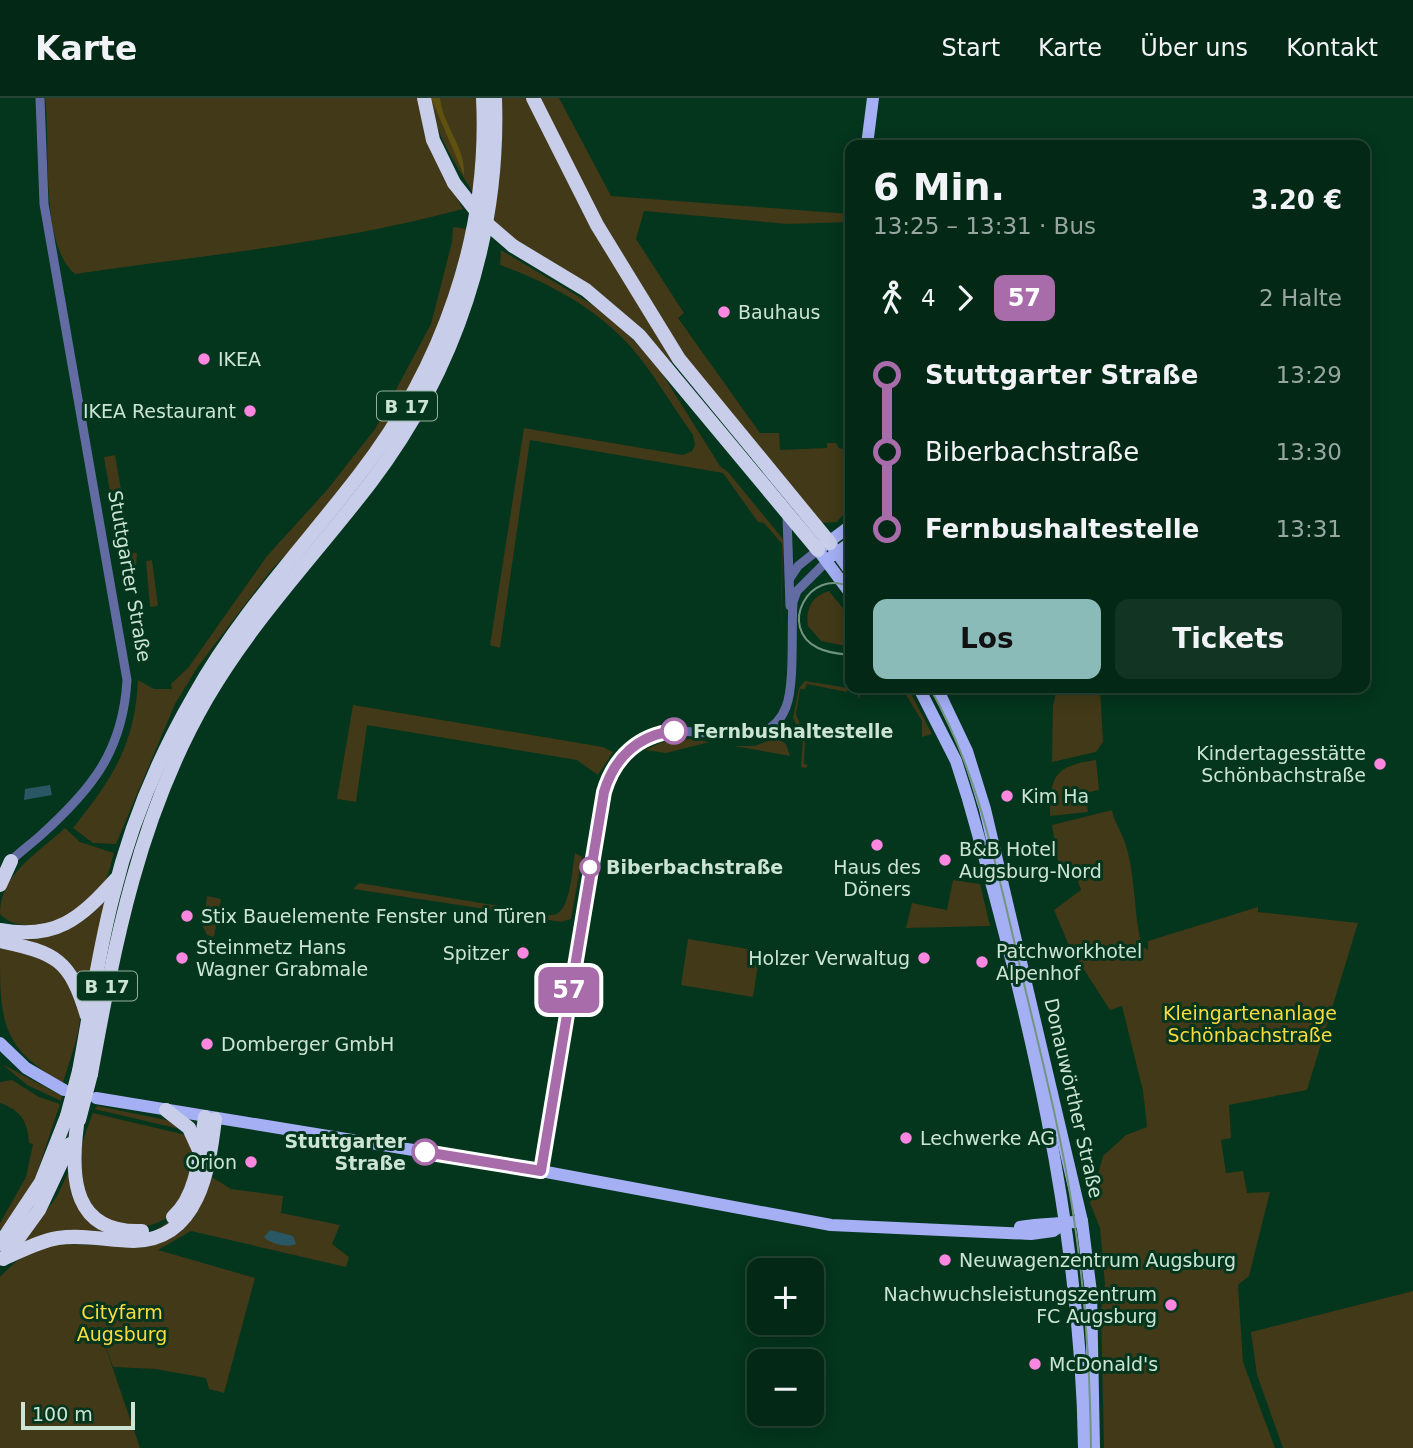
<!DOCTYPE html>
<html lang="de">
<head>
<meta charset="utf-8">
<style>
  body { margin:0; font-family:"DejaVu Sans",sans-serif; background:#113423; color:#f1f3f6; height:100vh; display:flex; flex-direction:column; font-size:26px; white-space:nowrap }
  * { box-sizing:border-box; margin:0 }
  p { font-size:23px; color:#97a6a1 }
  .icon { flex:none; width:38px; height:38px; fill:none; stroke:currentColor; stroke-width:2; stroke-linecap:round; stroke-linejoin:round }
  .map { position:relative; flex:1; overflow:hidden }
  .details { position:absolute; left:845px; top:42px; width:525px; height:553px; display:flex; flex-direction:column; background:#032816; border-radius:14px; box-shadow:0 4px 18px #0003,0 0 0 2px #244435 }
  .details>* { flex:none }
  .badge { padding:0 14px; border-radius:10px; font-size:24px; line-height:46px }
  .tools { position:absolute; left:747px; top:1160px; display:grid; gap:14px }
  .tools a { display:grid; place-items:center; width:77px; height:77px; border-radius:14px; background:#032816; box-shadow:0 4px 18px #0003,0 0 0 2px #244435; font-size:35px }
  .scale { position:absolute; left:21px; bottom:18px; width:114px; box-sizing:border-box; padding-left:7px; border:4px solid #cde4d5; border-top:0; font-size:19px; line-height:24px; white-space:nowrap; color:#cde4d5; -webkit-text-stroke:5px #04351d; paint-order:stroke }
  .map>.badge { position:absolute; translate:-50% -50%; box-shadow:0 0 0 4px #fff }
  .legs { display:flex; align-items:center; gap:10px; height:77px; padding:0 28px; font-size:23px }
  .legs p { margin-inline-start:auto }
  .headline { display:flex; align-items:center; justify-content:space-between; height:119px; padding:0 28px }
  h1 { font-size:38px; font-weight:600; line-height:52px }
  .action { display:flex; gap:14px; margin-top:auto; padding:14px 28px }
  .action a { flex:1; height:80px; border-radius:14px; background:#8bbbb9; color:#111; font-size:28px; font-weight:600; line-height:80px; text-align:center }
  .action a+a { background:#113423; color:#f1f3f6 }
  ul { padding:0 28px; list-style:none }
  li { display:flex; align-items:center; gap:24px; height:77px; font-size:26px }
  li i { display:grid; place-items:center; width:10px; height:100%; margin:0 9px; background:currentColor }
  li i::after { content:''; width:18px; height:18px; margin:-9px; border:5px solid; border-radius:50%; background:#032816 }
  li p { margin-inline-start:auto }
  li:first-child i { background:linear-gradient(#0000 50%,currentColor 0) }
  li:last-child i { background:linear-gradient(currentColor 50%,#0000 0) }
  header { display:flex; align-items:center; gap:42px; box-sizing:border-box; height:98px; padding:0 35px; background:#032816; border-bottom:2px solid #244435 }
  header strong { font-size:33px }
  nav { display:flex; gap:38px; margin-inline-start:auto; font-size:24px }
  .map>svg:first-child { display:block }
  .green { fill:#413917 }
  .forest { fill:#5f5110 }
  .water { fill:#295864 }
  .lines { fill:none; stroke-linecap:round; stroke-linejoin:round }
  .minor { stroke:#636ba3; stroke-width:9 }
  .major { stroke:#a4aff4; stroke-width:12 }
  .highway { stroke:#c8ceea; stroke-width:14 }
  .tram { stroke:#729481; stroke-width:2 }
  .highway-bridge { stroke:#c8ceea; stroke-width:14 }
  .line-1-casing { stroke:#fff; stroke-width:16 }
  .line-1 { stroke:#a86cab; stroke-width:10 }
  .poi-dot { fill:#fd86e1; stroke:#04351d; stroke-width:2.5 }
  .stop-1-dot { fill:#fff; stroke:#a86cab; stroke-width:3.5 }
  .labels { text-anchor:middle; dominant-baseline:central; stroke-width:6; stroke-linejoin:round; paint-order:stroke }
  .shield { fill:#04351d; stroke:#91b09e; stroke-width:2 }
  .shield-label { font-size:18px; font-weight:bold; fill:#cde4d5 }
  .poi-label { font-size:19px; fill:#cde4d5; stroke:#04351d; text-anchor:start }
  .street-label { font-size:19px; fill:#cde4d5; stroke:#04351d }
  .stop-label { font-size:19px; font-weight:bold; fill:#cde4d5; stroke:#04351d; text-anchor:start }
  .park-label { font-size:19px; fill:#fcdb3e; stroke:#04351d }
</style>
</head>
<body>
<header>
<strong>Karte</strong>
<nav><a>Start</a><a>Karte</a><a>Über uns</a><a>Kontakt</a></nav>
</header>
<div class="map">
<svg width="1413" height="1350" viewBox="0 0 1413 1350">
  <rect width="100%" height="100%" fill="#04351d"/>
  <g class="green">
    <path d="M45,0H418L438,66L463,111C337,145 205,157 75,176C39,147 51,44 45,0Z"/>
    <path d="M431,0H479L475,98C458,69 433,35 431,0Z"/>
    <polygon points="502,0 526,0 587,121 674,263 672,265 640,229 521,147 494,123 502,50"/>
    <polygon points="538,0 559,0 611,98 850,116 850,124 788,126 644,113 636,141 684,215 678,220 760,335 779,335 780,352 827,350 827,345 836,345 839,350 850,353 850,409 837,424 820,425 682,255 609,139"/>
    <path d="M453,129L468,131L448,209L395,320L301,441L272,471L197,570L175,606L116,746L93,745L73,730C112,681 135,647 138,582L154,591H172L171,586L188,570L267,458L327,392L375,331L431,226L452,144Z"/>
    <path d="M501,152L608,216L665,275L663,277L720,368L728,374L783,441L781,543L782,446L764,425L758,424L723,375L530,342L500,550L490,547L524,330L683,357L692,353L695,347L693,337C672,308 654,276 631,249C596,210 548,184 500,167Z"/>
    <polygon points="115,357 132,455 137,455 136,469 127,473 121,459 104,359"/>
    <polygon points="152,462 158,508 150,509 146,463"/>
    <path d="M829,493L850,519V536L846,548L821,543L808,528C805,511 812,498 829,493Z"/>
    <polygon points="805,583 848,590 847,594 807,586 805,591 800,591 796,616 805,639 804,666 808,667 806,670 801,669 803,640 793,620 799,590"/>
    <polygon points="906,590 909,592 932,636 922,639 922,623 906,597 861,596 858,601 858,591 889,595"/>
    <polygon points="1057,590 1100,590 1103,644 1096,654 1052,664 1053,608"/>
    <polygon points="353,607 603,649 613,654 598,677 577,662 367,627 356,704 337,701"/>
    <polygon points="777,640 786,646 790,658 734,648 754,648"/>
    <polygon points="689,641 710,644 666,655 645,652 662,644"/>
    <path d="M1096,662L1099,692L1085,695L1088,714L1050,718C1050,678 1054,668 1096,662Z"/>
    <path d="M1112,712C1114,724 1120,731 1124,742C1136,774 1133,815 1142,848L1148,852V843L1258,809V814L1358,825L1307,992L1229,1007L1231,1040L1221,1042L1226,1075L1243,1073L1247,1095L1270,1094L1249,1178L1238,1187L1243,1264L1275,1350H1104L1101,1213L1105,1186L1100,1130L1090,1105L1103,1058L1126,1037L1147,1029L1143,993L1122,908L1110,912L1070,850L1054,812L1081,792L1072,767L1059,770L1052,727Z"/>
    <path d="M65,730L80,744L114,755C110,769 107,785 98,796C79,819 24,842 0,816C0,776 38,755 65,730Z"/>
    <path d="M575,755L582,759L571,821L561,824L519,817V811C529,813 542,818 553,817C571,815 572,769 575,755Z"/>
    <polygon points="953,782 980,786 990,828 906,830 912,805 947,812"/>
    <polygon points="359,785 512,810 512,815 353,791"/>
    <path d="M110,793L88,895C69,853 48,850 7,837C58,830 75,835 110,793Z"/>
    <polygon points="207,798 221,801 214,839 207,837 203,829"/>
    <polygon points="688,841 760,853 753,899 681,887"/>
    <path d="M0,851C37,847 84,880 80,921C78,942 69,964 63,985C0,949 0,923 0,851Z"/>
    <polygon points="2,966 62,998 61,1003 27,987"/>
    <path d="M12,982L39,999L60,1006L36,1078L15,1116L0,1132V1125L26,1079L33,1046L29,1045C28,1023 20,1012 0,1005V984Z"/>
    <polygon points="98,1008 171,1023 184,1032 94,1011"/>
    <path d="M93,1015L190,1038C196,1054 194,1075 186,1091C181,1102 176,1114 165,1121C130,1142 83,1118 79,1078C76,1056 86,1034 93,1015Z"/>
    <polygon points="69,1073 71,1084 114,1134 153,1134 188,1110 160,1133 19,1150 57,1098"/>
    <path d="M210,1078L231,1091L283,1098L281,1115L340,1127L332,1146L349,1159L346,1169L191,1133L158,1152L255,1180L224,1295L209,1291L206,1280L155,1271L113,1269L90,1204L140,1350H0V1179C47,1130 64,1152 121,1146C144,1144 172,1127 193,1119Z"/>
    <polygon points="1413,1193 1413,1350 1283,1350 1257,1277 1251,1234"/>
  </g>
  <path class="forest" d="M431,0H440C443,28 466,50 464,77Z"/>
  <g class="water">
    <polygon points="50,687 52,697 24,702 25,691"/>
    <path d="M270,1132L293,1138L296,1146C288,1150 270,1146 264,1139Z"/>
  </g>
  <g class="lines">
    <g class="minor">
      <polyline points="787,418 790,508"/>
      <polyline points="790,480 798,468 818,452"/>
      <path d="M8,766C18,755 30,747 41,737C92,691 123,653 127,582L44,106L40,0"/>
      <path d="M541,1073C556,975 571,877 588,780C594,746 595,702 612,672C661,588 759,678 786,609C795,586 791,531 793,504L797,493L827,463"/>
    </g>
    <g class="major">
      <polyline points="867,47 873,0"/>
      <polyline points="850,428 818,452 850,495"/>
      <polyline points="830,445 850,473"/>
      <polyline points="832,458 850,445"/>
      <path d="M919,590L956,663L968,701C1028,911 1081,1131 1084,1350"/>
      <polyline points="937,590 967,653 985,711 1082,1123 1091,1194 1094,1350"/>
      <polyline points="0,945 26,970 64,992"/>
      <polyline points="96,1000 541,1073 831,1127 1031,1136 1053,1133 1063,1126"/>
      <path d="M1020,1129C1042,1125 1061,1126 1082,1123"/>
    </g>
    <g class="highway">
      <polyline points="424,0 433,42 454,85"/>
      <polyline points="533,0 597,127 679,261 830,445"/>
      <polyline points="513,148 586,192 639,237 818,452"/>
      <polyline points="0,787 11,763"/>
      <path d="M0,832C56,842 80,821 116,781"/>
      <path d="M0,843C56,855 70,861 87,918"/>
      <path d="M79,973C90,915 98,855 113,798C130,728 158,660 194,598C239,517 303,450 359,377C442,270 490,137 483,0"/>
      <path d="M91,976C115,844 139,717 207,600C253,521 316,456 371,384C455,273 500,140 495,0"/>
      <polyline points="166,1012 189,1030 199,1052"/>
      <path d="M77,1027C70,1080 73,1136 142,1133"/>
      <path d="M173,1119C199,1096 200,1051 205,1019"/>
      <polyline points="0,1146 41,1084 67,1018"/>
      <polyline points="5,1159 39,1112 70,1046"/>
      <path d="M3,1161C21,1153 39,1143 58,1140C84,1136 109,1143 134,1143C199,1142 209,1071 215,1021"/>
    </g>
    <g class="tram">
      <path d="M850,489C809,469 777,530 818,550C828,555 840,556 850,557"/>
      <path d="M930,590C978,674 996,767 1018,860C1037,942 1059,1024 1072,1108C1085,1188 1090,1269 1091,1350"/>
    </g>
    <g class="highway-bridge">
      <polyline points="454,85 484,123 513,148"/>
      <polyline points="67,1018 79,973"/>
      <polyline points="79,1022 91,976"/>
    </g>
  </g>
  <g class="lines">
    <g class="line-1-casing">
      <path id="line-1" d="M425,1054L541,1073L604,694C614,660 638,637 674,633"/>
    </g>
    <use href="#line-1" class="line-1"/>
  </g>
  <g class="poi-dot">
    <circle cx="724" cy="214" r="7"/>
    <circle cx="204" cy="261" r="7"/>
    <circle cx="250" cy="313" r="7"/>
    <circle cx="1380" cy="666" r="7"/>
    <circle cx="1007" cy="698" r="7"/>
    <circle cx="877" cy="747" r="7"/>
    <circle cx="945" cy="762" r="7"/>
    <circle cx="187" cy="818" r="7"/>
    <circle cx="523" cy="855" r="7"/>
    <circle cx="182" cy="860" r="7"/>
    <circle cx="924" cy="860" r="7"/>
    <circle cx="982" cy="864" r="7"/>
    <circle cx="207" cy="946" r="7"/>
    <circle cx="906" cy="1040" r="7"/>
    <circle cx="251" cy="1064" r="7"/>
    <circle cx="945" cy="1162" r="7"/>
    <circle cx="1171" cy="1207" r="7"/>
    <circle cx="1035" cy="1266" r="7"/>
  </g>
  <g class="stop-1-dot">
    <circle cx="674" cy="633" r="12"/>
    <circle cx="590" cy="769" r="9"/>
    <circle cx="425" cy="1054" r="12"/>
  </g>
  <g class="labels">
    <g class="shield">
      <rect x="377" y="293.5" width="60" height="29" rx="5"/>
      <rect x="77" y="873.5" width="60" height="29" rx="5"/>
    </g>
    <g class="shield-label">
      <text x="407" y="308">B 17</text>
      <text x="107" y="888">B 17</text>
    </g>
    <g class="poi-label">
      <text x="738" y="214">Bauhaus</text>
      <text x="218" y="261">IKEA</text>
      <text x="236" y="313" text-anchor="end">IKEA Restaurant</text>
      <text x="1366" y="655" text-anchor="end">Kindertagesstätte<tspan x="1366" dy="22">Schönbachstraße</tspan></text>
      <text x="1021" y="698">Kim Ha</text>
      <text x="959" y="751">B&amp;B Hotel<tspan x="959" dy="22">Augsburg-Nord</tspan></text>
      <text x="877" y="769" text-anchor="middle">Haus des<tspan x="877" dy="22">Döners</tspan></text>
      <text x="201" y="818">Stix Bauelemente Fenster und Türen</text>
      <text x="196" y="849">Steinmetz Hans<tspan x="196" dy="22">Wagner Grabmale</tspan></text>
      <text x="996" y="853">Patchworkhotel<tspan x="996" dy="22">Alpenhof</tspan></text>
      <text x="509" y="855" text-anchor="end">Spitzer</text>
      <text x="910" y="860" text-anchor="end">Holzer Verwaltug</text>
      <text x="221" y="946">Domberger GmbH</text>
      <text x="920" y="1040">Lechwerke AG</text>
      <text x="237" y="1064" text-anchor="end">Orion</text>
      <text x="959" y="1162">Neuwagenzentrum Augsburg</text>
      <text x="1157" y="1196" text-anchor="end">Nachwuchsleistungszentrum<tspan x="1157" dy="22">FC Augsburg</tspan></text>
      <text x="1049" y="1266">McDonald's</text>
    </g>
    <g class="street-label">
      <text transform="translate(130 478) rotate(80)">Stuttgarter Straße</text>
      <text transform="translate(1074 1000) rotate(77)">Donauwörther Straße</text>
    </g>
    <g class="stop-label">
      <text x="693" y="633">Fernbushaltestelle</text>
      <text x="606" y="769">Biberbachstraße</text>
      <text x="406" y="1043" text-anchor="end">Stuttgarter<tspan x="406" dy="22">Straße</tspan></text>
    </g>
    <g class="park-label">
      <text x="1250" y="915">Kleingartenanlage<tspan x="1250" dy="22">Schönbachstraße</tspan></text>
      <text x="122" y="1214">Cityfarm<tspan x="122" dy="22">Augsburg</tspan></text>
    </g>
  </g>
</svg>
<div class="tools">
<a>+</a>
<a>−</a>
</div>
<div class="scale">100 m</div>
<b class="badge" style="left:569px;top:892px;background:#a86cab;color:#fff">57</b>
<section class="details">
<div class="headline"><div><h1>6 Min.</h1><p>13:25 – 13:31 · Bus</p></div><b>3.20 €</b></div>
<div class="legs"><svg class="icon" aria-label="walk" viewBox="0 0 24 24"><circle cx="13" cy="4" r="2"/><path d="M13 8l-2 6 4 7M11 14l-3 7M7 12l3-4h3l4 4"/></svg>4<svg class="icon" aria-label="forward" viewBox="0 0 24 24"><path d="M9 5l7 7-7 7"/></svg><b class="badge" style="background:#a86cab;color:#fff">57</b><p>2 Halte</p></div>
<ul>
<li><i style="color:#a86cab"></i><b>Stuttgarter Straße</b><p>13:29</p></li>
<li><i style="color:#a86cab"></i><span>Biberbachstraße</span><p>13:30</p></li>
<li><i style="color:#a86cab"></i><b>Fernbushaltestelle</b><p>13:31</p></li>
</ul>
<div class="action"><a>Los</a><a>Tickets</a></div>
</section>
</div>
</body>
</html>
